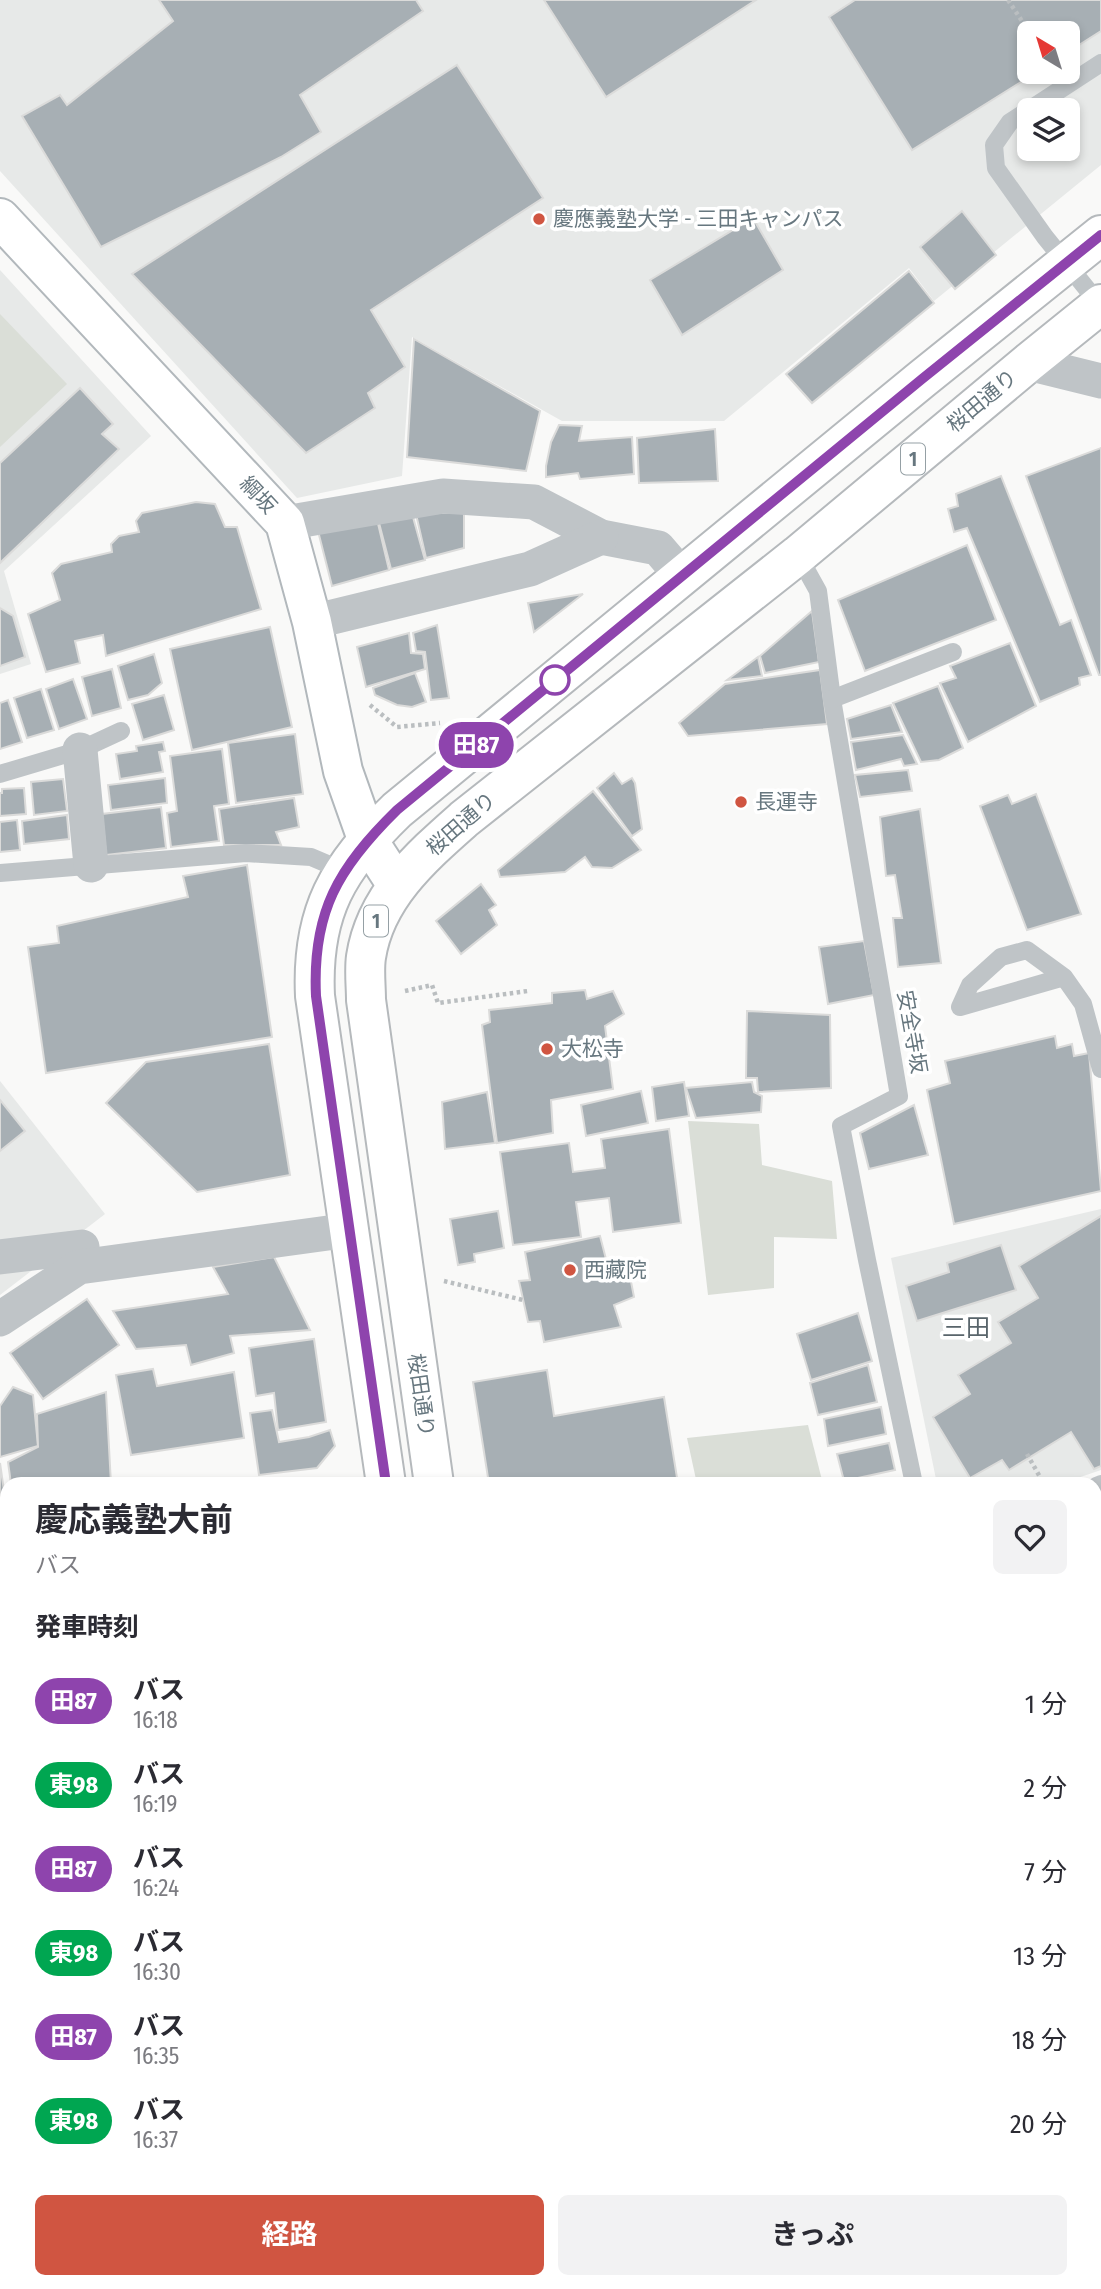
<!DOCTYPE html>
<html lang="ja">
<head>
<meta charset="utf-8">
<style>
  body { margin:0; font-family:"Fira Sans Condensed","Noto Sans JP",sans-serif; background:#f2f2f3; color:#2b2b33; height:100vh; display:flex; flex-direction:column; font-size:26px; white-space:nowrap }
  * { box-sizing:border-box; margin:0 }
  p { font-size:23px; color:#7c7c81 }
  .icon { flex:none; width:38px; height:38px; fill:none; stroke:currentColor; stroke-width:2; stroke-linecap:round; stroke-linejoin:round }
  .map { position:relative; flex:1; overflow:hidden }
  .panel { position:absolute; left:0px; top:1477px; width:1102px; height:812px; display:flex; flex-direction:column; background:#fff; border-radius:21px 21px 0 0; box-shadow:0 4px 10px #0003 }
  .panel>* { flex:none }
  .badge { padding:0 14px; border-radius:23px; font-size:24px; line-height:46px }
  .needle { width:46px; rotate:322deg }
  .tools { position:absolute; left:1017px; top:21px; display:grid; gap:14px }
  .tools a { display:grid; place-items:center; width:63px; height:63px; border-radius:10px; background:#fff; box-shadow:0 4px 10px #0003; font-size:35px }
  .map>.badge { position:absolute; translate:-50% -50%; box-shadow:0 0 0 4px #fff }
  h2 { padding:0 35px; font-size:26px; line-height:63px }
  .round { display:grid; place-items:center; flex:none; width:74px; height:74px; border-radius:10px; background:#f2f2f3 }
  .head { display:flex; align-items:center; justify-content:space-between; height:119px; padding:0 35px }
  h1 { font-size:33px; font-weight:700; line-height:52px }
  .button { display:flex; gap:14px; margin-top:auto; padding:14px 35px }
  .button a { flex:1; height:80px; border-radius:10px; background:#d05541; color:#fff; font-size:28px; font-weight:700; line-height:80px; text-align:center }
  .button a+a { background:#f2f2f3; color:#2b2b33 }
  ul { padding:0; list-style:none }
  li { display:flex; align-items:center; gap:21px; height:84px; padding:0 35px }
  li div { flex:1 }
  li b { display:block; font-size:26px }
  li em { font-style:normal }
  li .badge { min-width:77px; font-weight:700; text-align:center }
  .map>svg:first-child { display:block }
  .built { fill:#e7e9e8; fill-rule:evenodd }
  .green { fill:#daded7 }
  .building { fill:#a7afb4; stroke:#dbdbda; stroke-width:2 }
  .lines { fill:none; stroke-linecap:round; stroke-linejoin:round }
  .secondary-casing { stroke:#b2b8bc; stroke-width:42 }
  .highway-casing { stroke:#b5b9bc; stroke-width:42 }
  .path { stroke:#babec0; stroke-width:4.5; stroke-dasharray:3.5 3.5; stroke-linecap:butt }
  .lane { stroke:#bfc4c7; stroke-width:18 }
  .street { stroke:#bfc4c7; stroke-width:35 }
  .secondary { stroke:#fff; stroke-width:38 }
  .highway { stroke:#fff; stroke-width:38 }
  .line-casing { stroke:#fff; stroke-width:16 }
  .line { stroke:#8e44ad; stroke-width:10 }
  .poi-dot { fill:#d05541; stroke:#fff; stroke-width:2.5 }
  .stop-dot { fill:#fff; stroke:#8e44ad; stroke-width:3.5 }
  .labels { text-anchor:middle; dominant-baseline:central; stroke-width:7; stroke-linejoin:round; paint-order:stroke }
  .shield { fill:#fff; stroke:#95a0a5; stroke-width:2 }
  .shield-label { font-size:19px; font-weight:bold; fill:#67777f }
  .poi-label { font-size:21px; fill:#67777f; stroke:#fff; text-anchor:start }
  .street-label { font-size:21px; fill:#67777f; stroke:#fff }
  .quarter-label { font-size:24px; fill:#59656b; stroke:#fff }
</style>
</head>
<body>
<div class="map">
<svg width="1101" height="2289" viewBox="0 0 1101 2289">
  <rect width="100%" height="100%" fill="#f9f9f8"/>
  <g class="built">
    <path d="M0,0H1101V165L934,301L909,268L724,421H562L412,337L402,476L297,498L0,171ZM1029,33H1068V72H1029ZM1029,110H1068V149H1029Z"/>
    <polygon points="0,270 151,436 4,571 31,664 0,674"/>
    <polygon points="0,1081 105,1214 0,1295"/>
    <polygon points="1101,1209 1101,1470 1060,1484 937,1484 891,1258"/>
    <polygon points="1101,1500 1101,2289 1074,2289 1073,2282 1096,2282 1096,1502"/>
  </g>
  <g class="green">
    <polygon points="0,314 67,384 0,447"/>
    <polygon points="688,1121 759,1124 762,1165 832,1181 837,1239 774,1237 774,1288 708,1295"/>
    <polygon points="808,1425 823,1484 697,1484 687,1438"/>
    <polygon points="1101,1928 1101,2063 1096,2031 1096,1929"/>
    <polygon points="919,2282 993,2282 994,2289 920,2289"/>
  </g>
  <g class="building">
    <polygon points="159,0 416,0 423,11 300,95 321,132 281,157 101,247 22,116 60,95 67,105 173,21"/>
    <polygon points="544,0 756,0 606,97"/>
    <polygon points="855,0 1101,0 1101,31 1068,52 1068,33 1029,33 1029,72 1037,72 912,150 829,17"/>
    <polygon points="457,65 543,198 371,310 405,367 368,393 375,408 306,453 132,274"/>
    <polygon points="962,211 996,255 955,289 920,247"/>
    <polygon points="753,218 783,270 682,335 650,280"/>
    <polygon points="909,271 934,303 812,403 786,374"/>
    <polygon points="414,339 540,411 526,471 407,457"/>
    <polygon points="80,388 113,424 102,434 119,449 0,563 0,463"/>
    <polygon points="559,425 582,426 579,441 632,437 634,474 580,479 578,473 546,477 546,466 551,442"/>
    <polygon points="715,429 718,481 639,483 637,438"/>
    <polygon points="1101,448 1101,675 1099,675 1026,476"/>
    <polygon points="1001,476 1060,625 1071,620 1091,675 1079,678 1080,685 1040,702 967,528 954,532 948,509 958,506 956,494"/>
    <polygon points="196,502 215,504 225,527 237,527 261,609 106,656 103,635 75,641 80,663 46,672 28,614 60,600 52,573 61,564 112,552 111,544 119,536 139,532 136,521 142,513"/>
    <polygon points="411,510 425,560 391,569 378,519"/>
    <polygon points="464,512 464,548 426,558 416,514"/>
    <polygon points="376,515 389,570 332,586 318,531"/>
    <polygon points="967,545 996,620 865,671 838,600"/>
    <polygon points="583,594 534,632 528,603"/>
    <polygon points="0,608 13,616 25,657 0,666"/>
    <polygon points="812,611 819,662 765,673 760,656"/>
    <polygon points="437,625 449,698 431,700 425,652 416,651 413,633"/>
    <polygon points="270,627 292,727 192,750 170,649"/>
    <polygon points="409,633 411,653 423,654 425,669 366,687 357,647"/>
    <polygon points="1010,643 1036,706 968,742 940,683 956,678 950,666"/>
    <polygon points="154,654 162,683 148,695 128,700 118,666"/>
    <polygon points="758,657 762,676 727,680"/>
    <polygon points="112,669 121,708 92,716 82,677"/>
    <polygon points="820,670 827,724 688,736 679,723 725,684"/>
    <polygon points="415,673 426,702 412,707 397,705 375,695 373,688"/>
    <polygon points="73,679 87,719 59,729 46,689"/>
    <polygon points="938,686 963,748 939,760 921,762 893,703"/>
    <polygon points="41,689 54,730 27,738 14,698"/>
    <polygon points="164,695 174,730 143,740 132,704"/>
    <polygon points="8,700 22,742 0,749 0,703"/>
    <polygon points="891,705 902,732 851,739 847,719"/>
    <polygon points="295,734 303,794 236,803 228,743"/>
    <polygon points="903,735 917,764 904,766 901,759 856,770 851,742"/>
    <polygon points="163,742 165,751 159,752 163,772 120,779 116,754 137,751 136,746"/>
    <polygon points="222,749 229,804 214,806 219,841 171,847 167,813 177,811 170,756"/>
    <polygon points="908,770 912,791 860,797 855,775"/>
    <polygon points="614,773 622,784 632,778 635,783 642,829 632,836 597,788"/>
    <polygon points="165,778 167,803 111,810 108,785"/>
    <polygon points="63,779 67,811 34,815 31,782"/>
    <polygon points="24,788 26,814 0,816 0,793 2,793 2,789"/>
    <polygon points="593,791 641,850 612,868 592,867 585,857 565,872 500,877 498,870"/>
    <polygon points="1036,794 1081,914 1027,930 980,806 1008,795 1012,804"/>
    <polygon points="294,798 299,827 276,832 281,845 224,845 219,809"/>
    <polygon points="161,807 166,848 106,855 102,814"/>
    <polygon points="920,809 941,963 898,967 893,918 902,918 895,875 886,876 880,817"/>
    <polygon points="67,815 69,839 24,844 22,821"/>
    <polygon points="17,820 20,850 0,852 0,822"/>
    <polygon points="247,865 272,1037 46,1073 28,947 59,943 57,926 188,897 183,876"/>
    <polygon points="481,884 496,905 489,910 497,925 461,954 436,921"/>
    <polygon points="864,941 874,995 828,1004 819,947"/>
    <polygon points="585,990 587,999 613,991 624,1014 605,1026 613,1089 551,1100 553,1133 497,1143 482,1025 490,1022 489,1010 552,1003 552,993"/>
    <polygon points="747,1011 830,1015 831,1088 758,1092 757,1078 746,1078"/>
    <polygon points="1055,1036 1057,1048 1072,1044 1074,1056 1089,1053 1101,1191 954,1224 927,1090 950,1083 945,1061"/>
    <polygon points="269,1044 290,1175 197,1192 106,1103 146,1062"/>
    <polygon points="684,1082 689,1116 656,1121 652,1087"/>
    <polygon points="752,1082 754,1092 762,1096 761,1112 696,1118 686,1088"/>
    <polygon points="641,1091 648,1123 586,1136 581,1105"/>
    <polygon points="487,1092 495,1143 445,1149 442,1102"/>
    <polygon points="0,1100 25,1131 0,1151"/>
    <polygon points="914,1105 928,1155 869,1169 860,1133"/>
    <polygon points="669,1129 681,1223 613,1232 609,1198 576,1202 581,1237 513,1245 500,1152 569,1143 573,1172 605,1168 601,1139"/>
    <polygon points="498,1211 504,1248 474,1254 475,1262 458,1265 450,1219"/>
    <polygon points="1101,1216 1101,1466 1094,1469 1071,1432 1009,1470 1002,1460 970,1478 933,1417 970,1394 958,1375 1011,1343 998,1322 1038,1298 1019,1266"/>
    <polygon points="600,1236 607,1263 627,1261 634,1297 614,1305 621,1327 544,1342 540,1321 528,1322 519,1281 530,1280 525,1252"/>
    <polygon points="1001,1245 1016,1290 917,1321 906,1286 949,1272 947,1263"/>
    <polygon points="274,1257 310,1330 230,1336 234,1353 191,1365 186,1345 136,1349 113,1311 228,1294 213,1267"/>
    <polygon points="87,1299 119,1345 43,1399 10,1353"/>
    <polygon points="858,1313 872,1361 811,1380 797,1334"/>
    <polygon points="314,1339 326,1422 278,1430 274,1393 256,1396 249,1348"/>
    <polygon points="868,1365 877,1402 818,1415 810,1383"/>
    <polygon points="153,1369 157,1386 234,1372 244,1438 131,1455 116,1375"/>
    <polygon points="547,1370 554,1416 664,1397 678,1484 489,1484 473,1382"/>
    <polygon points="13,1387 33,1395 38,1446 0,1457 0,1406"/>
    <polygon points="106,1392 111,1484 11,1484 8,1462 38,1447 37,1414"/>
    <polygon points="881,1407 886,1434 828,1446 824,1419"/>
    <polygon points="272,1410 279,1442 309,1437 330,1430 335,1446 317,1468 259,1475 250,1413"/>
    <polygon points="889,1443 895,1470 844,1481 837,1454"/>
    <polygon points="0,1463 6,1505 0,1507"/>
    <polygon points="7,1569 7,1643 0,1644 0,1570"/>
    <polygon points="1096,1575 1101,1611 1101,1805 1096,1806"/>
    <polygon points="7,1673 7,1760 0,1761 0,1674"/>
    <polygon points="7,1836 7,1915 3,1893 0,1893 0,1837"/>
    <polygon points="0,1914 7,1954 7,2018 0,2018"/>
    <polygon points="7,2139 7,2282 201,2282 202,2289 0,2289 0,2140"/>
    <polygon points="363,2282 447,2282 448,2289 364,2289"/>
    <polygon points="607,2282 679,2282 642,2289 608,2289"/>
    <polygon points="804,2282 909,2282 910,2286 898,2289 805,2289"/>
    <polygon points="1013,2282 1058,2282 1060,2289 1009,2289 1007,2284"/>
  </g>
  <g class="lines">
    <g class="secondary-casing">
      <g id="secondary">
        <polyline points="0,218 285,523 312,622 343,771 367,839 397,885"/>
        <polyline points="0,1536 7,1535"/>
        <polyline points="0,2028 7,2027"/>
      </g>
    </g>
    <g class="highway-casing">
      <g id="highway">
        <path d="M386,1484L315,996C311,912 338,867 397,810L922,379L1101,235"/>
        <path d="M434,1484L366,1000C366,986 364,970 366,957C375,897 421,857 464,819L798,555L1028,363L1101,304"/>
        <polyline points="507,2282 508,2289"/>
        <polyline points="554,2282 555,2289"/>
      </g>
    </g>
    <g class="path">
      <polyline points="1008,0 1030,33"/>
      <polyline points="370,705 397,727 440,723"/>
      <polyline points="405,991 432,985 438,1003 528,991"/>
      <polyline points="444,1281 523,1300"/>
      <polyline points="1027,1454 1044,1484"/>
    </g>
    <g class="lane">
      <polyline points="1029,110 1010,122 994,145 996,168 1045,237 1100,305"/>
      <polyline points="1029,110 1101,63"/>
      <polyline points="798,555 818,591 832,699 899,1096 841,1126 867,1260 914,1484"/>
      <polyline points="832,699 953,652"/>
      <polyline points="0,774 80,750 121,731"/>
      <polyline points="0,873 246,853 311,857 344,871"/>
      <polyline points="1064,977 960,1007 970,985 1001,957 1027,950 1064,977 1083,1004 1101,1069"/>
      <polyline points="1096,1486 1101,1484"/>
      <polyline points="0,1798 7,1797"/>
      <polyline points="225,2282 226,2289"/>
      <polyline points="718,2289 751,2282"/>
    </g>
    <g class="street">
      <polyline points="1028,363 1101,381"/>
      <polyline points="285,523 443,496 534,502 601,537 658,548 682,576"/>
      <polyline points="312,622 530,569 601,537"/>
      <polyline points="80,750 91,865"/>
      <polyline points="0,1257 82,1247"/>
      <polyline points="0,1319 79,1267 350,1230"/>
    </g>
    <use href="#secondary" class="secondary"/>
    <use href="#highway" class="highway"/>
  </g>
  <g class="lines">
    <g class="line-casing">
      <path id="line" d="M386,1484L316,996C312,912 338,868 397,810L922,379L1101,235"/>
    </g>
    <use href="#line" class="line"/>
  </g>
  <g class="poi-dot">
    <circle cx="539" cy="219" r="7"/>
    <circle cx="741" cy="802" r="7"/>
    <circle cx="547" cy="1049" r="7"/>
    <circle cx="570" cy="1270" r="7"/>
  </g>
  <circle class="stop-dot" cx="555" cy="680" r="14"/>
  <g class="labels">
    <g class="shield">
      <rect x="901" y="443.5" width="24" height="31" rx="5"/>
      <rect x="364" y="905.5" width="24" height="31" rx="5"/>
    </g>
    <g class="shield-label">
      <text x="913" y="459">1</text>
      <text x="376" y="921">1</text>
    </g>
    <g class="poi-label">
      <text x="553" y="219">慶應義塾大学 - 三田キャンパス</text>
      <text x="755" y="802">長運寺</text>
      <text x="561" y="1049">大松寺</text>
      <text x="584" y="1270">西藏院</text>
    </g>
    <g class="street-label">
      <text transform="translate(982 401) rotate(-40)">桜田通り</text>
      <text transform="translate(258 495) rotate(47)">綱坂</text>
      <text transform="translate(461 824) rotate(-41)">桜田通り</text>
      <text transform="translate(912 1032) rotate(80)">安全寺坂</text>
      <text transform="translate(421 1395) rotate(82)">桜田通り</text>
    </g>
    <g class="quarter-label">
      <text x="966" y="1328">三田</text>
    </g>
  </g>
</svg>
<div class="tools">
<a><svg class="needle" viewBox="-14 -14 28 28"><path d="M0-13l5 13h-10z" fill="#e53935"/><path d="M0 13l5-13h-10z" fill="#7c7c81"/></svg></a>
<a><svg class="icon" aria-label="layers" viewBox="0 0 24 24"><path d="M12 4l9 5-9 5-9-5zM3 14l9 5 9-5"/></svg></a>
</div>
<b class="badge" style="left:476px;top:745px;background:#8e44ad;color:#fff">田87</b>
<section class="panel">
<div class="head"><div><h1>慶応義塾大前</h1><p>バス</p></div><a class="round"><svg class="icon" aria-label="heart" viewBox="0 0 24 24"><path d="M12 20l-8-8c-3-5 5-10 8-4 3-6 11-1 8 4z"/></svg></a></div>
<h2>発車時刻</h2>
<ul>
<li><span class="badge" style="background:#8e44ad;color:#fff">田87</span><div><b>バス</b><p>16:18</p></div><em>1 分</em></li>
<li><span class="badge" style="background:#00a651;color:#fff">東98</span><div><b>バス</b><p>16:19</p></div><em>2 分</em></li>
<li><span class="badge" style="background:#8e44ad;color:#fff">田87</span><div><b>バス</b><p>16:24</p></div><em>7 分</em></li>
<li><span class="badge" style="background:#00a651;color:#fff">東98</span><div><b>バス</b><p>16:30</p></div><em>13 分</em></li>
<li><span class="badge" style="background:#8e44ad;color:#fff">田87</span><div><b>バス</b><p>16:35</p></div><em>18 分</em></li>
<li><span class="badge" style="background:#00a651;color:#fff">東98</span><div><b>バス</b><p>16:37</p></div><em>20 分</em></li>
</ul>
<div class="button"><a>経路</a><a>きっぷ</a></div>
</section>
</div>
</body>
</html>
